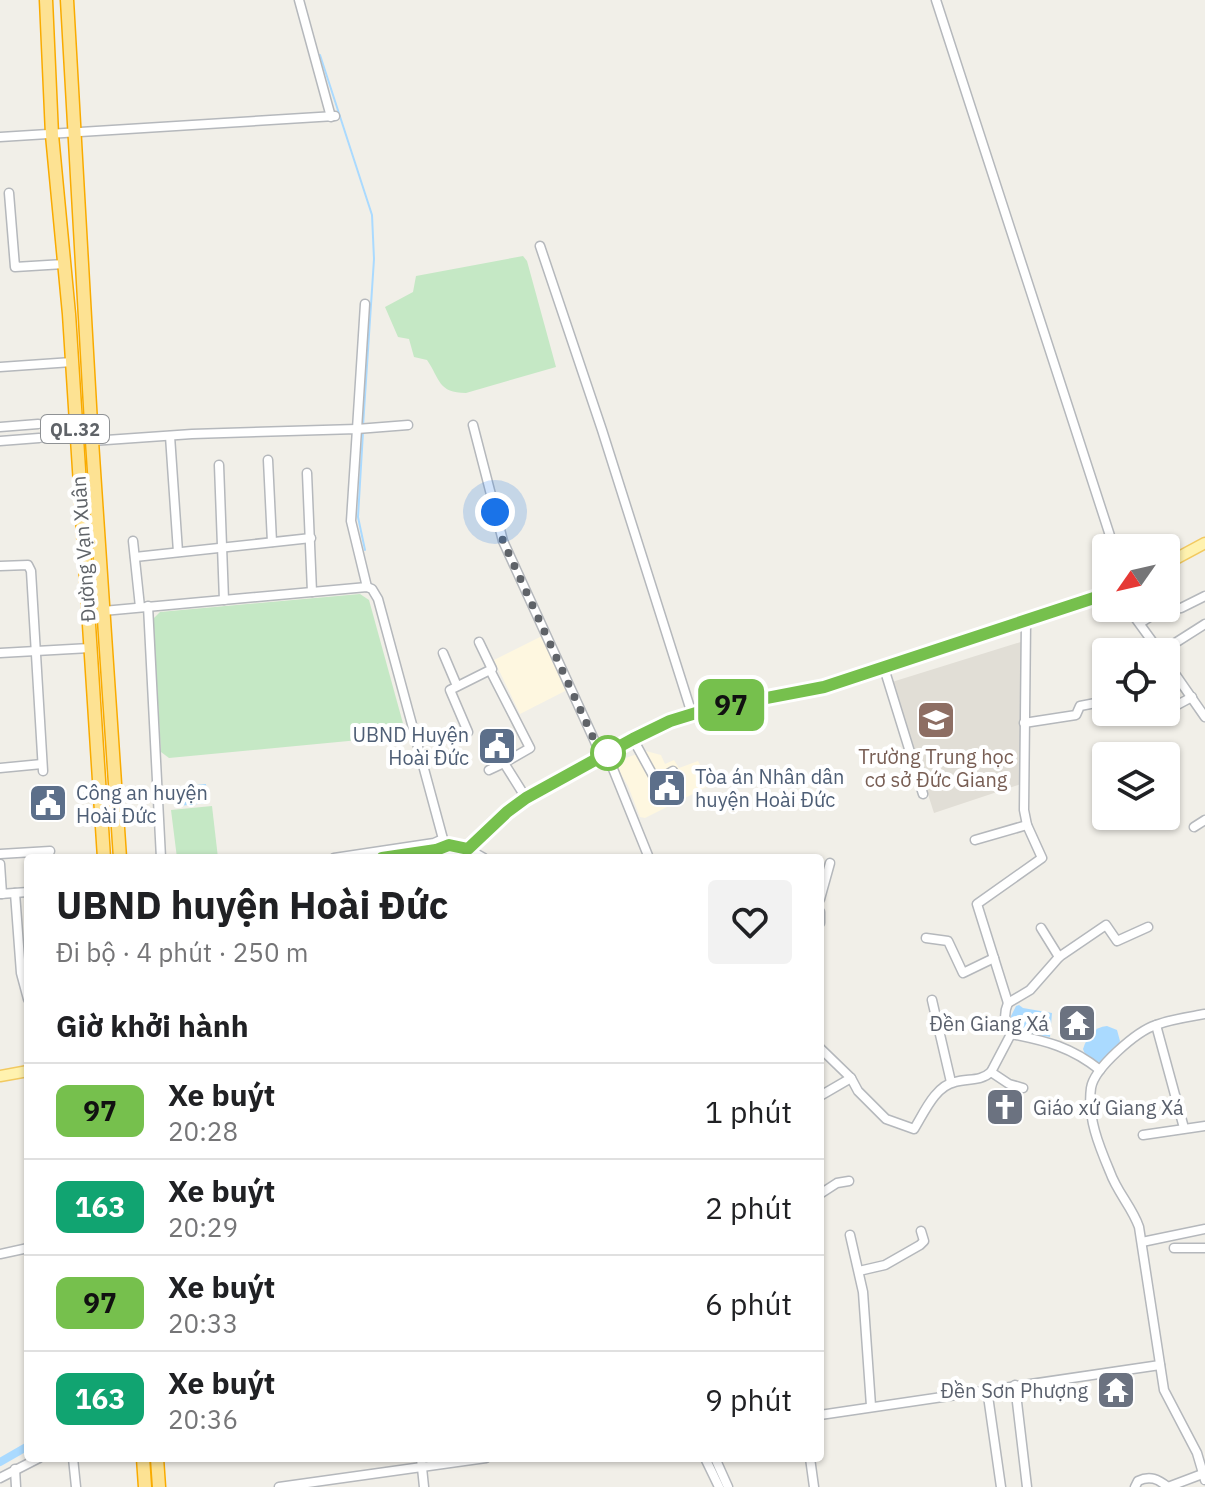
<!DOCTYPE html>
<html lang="vi">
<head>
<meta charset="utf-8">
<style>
  body { margin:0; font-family:"IBM Plex Sans",sans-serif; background:#f2f2f2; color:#202124; height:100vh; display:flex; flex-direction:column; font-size:30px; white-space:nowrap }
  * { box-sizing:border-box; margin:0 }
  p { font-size:26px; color:#757577 }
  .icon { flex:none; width:44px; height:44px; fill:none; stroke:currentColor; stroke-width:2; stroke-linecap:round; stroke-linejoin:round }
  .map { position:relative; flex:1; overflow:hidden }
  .panel { position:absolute; left:24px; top:854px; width:800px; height:608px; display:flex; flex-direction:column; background:#fff; border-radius:8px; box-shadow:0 2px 6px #0004 }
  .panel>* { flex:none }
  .badge { padding:0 16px; border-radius:12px; font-size:28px; line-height:52px }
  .needle { width:52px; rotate:236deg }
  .tools { position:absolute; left:1092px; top:534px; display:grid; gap:16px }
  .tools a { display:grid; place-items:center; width:88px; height:88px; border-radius:8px; background:#fff; box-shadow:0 2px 6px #0004; font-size:40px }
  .you { position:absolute; width:40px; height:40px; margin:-20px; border:6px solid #fff; border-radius:50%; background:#1a73e8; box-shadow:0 0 0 12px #1a73e833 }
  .map>.badge { position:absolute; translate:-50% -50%; box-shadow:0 0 0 4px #fff }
  h2 { padding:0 32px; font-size:30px; line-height:72px }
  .round { display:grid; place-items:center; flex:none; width:84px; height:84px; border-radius:8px; background:#f2f2f2 }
  .overview { display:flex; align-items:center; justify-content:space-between; height:136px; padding:0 32px }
  h1 { font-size:38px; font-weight:700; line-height:60px }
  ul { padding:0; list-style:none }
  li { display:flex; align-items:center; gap:24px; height:96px; padding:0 32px; border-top:2px solid #e0e0e0 }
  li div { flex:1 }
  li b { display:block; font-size:30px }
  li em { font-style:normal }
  li .badge { min-width:88px; font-weight:700; text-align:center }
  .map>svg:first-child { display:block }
  .commercial { fill:#fef7e0 }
  .education { fill:#e1ded6 }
  .green { fill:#c5e8c5 }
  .water { fill:#aadaff }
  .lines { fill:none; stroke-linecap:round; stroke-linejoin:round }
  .stream { stroke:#aadaff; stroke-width:2 }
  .canal { stroke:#aadaff; stroke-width:8 }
  .minor-casing { stroke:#b5b8bc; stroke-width:11 }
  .major-casing { stroke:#f2c960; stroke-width:13 }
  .highway-casing { stroke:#f9ab00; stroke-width:15 }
  .minor { stroke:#fff; stroke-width:8 }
  .major { stroke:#fff2af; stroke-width:10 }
  .highway { stroke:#fde293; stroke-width:12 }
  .line-casing { stroke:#fff; stroke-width:18 }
  .line { stroke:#76c04d; stroke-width:12 }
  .walk { stroke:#5f6368; stroke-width:8; stroke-dasharray:0 14.4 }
  .stop-dot { fill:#fff; stroke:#76c04d; stroke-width:4 }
  .labels { text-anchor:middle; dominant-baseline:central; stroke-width:8; stroke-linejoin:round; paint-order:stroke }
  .shield { fill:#fff; stroke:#8f9295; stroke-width:2 }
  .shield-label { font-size:18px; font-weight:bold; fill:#5f6368 }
  .street-label { font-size:20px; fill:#5f6368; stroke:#fff }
  .service-label { font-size:20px; fill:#4e5e75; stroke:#fff; text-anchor:start }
  .education-label { font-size:20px; fill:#785e54; stroke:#fff }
  .worship-label { font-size:20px; fill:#5b616d; stroke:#fff; text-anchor:end }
</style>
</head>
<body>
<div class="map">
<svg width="1205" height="1487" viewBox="0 0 1205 1487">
  <rect width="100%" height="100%" fill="#f1efe8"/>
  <g class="commercial">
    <polygon points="542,636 567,690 520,714 494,660"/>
    <polygon points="646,751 661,755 665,764 674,760 679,768 698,761 711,785 645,818 640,817 628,786 614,762"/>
  </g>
  <polygon class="education" points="1024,641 1021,784 934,813 892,682"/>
  <g class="green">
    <path d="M523,256L527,261L556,367L466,393C438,393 440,379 427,360L414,357L409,339L398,337L385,307L413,292L416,276Z"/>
    <polygon points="360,594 369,600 404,727 401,736 169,758 161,752 153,619 160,612"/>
    <polygon points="212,806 218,858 177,858 171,810"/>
  </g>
  <g class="water">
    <polygon points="206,784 208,803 178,806 176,787"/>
    <polygon points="1019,1005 1023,1008 1052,1013 1050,1037 1013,1031 1011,1016 1016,1006"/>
    <path d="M1107,1026L1117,1030L1120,1041L1116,1050L1103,1063C1095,1063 1085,1057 1083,1049C1087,1037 1094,1027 1107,1026Z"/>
  </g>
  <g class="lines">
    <g class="stream">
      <polyline points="320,55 372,215 374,259 363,426"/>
      <polyline points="363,432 358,517 365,550"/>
    </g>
    <polyline class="canal" points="0,1462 28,1446"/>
    <g class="minor-casing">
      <g id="minor">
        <polyline points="299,0 331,117"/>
        <polyline points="936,0 1114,548"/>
        <polyline points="0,137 335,116"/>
        <polyline points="9,193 15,267 64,264"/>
        <polyline points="540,246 602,430 692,714"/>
        <polyline points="365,304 357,429 408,425"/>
        <polyline points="0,367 72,362"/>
        <polyline points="44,424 74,421"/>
        <polyline points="473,425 503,541 602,757"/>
        <polyline points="0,427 38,424"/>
        <polyline points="170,436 178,552"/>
        <polyline points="45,438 76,435"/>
        <polyline points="0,441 39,438"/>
        <polyline points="92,441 192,434 357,429 351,521 367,587"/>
        <polyline points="268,460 272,542"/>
        <polyline points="219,465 224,600"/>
        <polyline points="307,473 312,592"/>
        <polyline points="133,541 140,607"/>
        <polyline points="135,557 311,538"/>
        <polyline points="0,566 28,565 31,571 43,771"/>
        <polyline points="148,606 161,858"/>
        <polyline points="1128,608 1160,652"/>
        <polyline points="103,611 367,587 372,589 378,599 443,839 449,845"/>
        <polyline points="1140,623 1159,611 1181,608 1205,596"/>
        <polyline points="1161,652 1205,624"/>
        <polyline points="0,653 90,648"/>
        <polyline points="443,653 457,686"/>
        <polyline points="1166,661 1205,717"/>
        <polyline points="884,668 923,794"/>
        <polyline points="490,670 530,748 504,763 526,798"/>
        <polyline points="1166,711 1192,697"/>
        <polyline points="1139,719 1162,712"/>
        <polyline points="1024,723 1076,715 1080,706 1106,701"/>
        <polyline points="633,739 656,781 673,771"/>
        <polyline points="452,740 468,732 450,690 492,669 479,642"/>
        <polyline points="607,754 649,858"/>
        <polyline points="0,768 42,764"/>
        <polyline points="489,770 504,763"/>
        <polyline points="1194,827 1205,820"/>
        <polyline points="975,840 1027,825"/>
        <polyline points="0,854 50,851"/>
        <polyline points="334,858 434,843 443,839"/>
        <polyline points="382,858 436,850 449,845 468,849 484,858"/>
        <polyline points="0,864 2,894"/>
        <polyline points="15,893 21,973 28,999"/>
        <polyline points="0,894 28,892"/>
        <polyline points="820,899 830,863"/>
        <polyline points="820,912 820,923"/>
        <polyline points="1041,928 1059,957"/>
        <polyline points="926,938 948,941 963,973 994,958"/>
        <polyline points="932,1000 951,1082"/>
        <polyline points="1008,1003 1030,990 1059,957 1106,925 1117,941 1148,927"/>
        <path d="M1205,1014C1189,1017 1172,1019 1156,1025C1137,1031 1094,1068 1091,1088C1087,1117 1099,1146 1110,1172C1117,1192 1132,1207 1139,1227L1164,1390L1197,1453L1205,1480"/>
        <polyline points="1156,1025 1184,1128"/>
        <path d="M1011,1034C1005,1023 1003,1015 1008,1003L977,904L1042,858L1027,825L1024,810L1026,622"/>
        <path d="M1011,1034C1047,1041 1071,1047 1100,1070"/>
        <path d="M820,1048L851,1078L858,1091L886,1119L914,1129C924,1113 935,1086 955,1082C968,1078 980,1082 991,1072L1011,1034"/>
        <polyline points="991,1072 1009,1084 1023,1088"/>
        <polyline points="820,1096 851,1078"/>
        <polyline points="1143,1135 1205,1126"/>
        <polyline points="820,1194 837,1183 849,1181"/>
        <polyline points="850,1235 863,1292 871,1406"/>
        <polyline points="1142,1242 1205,1229"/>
        <polyline points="1174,1248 1205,1248"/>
        <polyline points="0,1254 28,1248"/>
        <polyline points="859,1271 885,1265 920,1245 924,1241 921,1231"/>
        <polyline points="1015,1385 1027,1487"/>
        <polyline points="987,1389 1001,1487"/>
        <polyline points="820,1415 1160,1365"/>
        <polyline points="73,1458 76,1487"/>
        <polyline points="421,1458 424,1487"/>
        <polyline points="705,1458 719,1487"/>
        <polyline points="715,1458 728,1487"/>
        <polyline points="810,1458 814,1487"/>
        <polyline points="15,1469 16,1487"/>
        <polyline points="0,1478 39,1458"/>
        <polyline points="279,1487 486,1458"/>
        <path d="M1135,1487L1138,1481C1150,1475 1158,1479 1168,1487"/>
        <polyline points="1168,1487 1205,1473"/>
      </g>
    </g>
    <g class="major-casing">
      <g id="major">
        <polyline points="1166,564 1205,543"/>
        <polyline points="460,858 507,812 526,798 633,739 670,721 709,709 824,687 1106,594"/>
        <polyline points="0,1076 28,1071"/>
      </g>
    </g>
    <g class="highway-casing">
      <g id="highway">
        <polyline points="46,0 52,135 69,314 104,858"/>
        <polyline points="67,0 92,441 120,858"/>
        <polyline points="143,1458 145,1487"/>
        <polyline points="157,1458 159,1487"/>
      </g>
    </g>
    <use href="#minor" class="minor"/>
    <use href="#major" class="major"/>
    <use href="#highway" class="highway"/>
  </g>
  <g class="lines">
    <g class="line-casing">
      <polyline id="line" points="382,858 436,850 449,845 468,849 507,812 526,798 633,739 670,721 709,709 824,687 1106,594"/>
    </g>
    <use href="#line" class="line"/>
    <polyline class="walk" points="495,512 503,541 602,757 608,753"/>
  </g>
  <defs>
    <g id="school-square" transform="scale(2)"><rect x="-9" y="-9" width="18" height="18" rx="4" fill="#8d6e63" stroke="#fff"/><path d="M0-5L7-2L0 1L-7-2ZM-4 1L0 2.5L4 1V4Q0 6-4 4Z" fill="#fff"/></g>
    <g id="civic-square" transform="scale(2)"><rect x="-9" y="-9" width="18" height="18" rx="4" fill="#5c6f8a" stroke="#fff"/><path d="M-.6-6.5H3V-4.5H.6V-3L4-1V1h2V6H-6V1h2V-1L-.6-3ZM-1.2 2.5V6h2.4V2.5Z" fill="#fff"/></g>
    <g id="temple-square" transform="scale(2)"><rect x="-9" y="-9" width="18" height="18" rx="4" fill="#6b7280" stroke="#fff"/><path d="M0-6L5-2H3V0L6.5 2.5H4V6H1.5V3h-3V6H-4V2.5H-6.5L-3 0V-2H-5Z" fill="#fff"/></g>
    <g id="church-square" transform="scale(2)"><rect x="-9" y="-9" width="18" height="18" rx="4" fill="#6b7280" stroke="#fff"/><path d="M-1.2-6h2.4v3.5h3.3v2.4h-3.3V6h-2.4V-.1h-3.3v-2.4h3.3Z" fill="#fff"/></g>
  </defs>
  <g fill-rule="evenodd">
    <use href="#school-square" x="936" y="720"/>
    <use href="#civic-square" x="497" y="746"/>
    <use href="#civic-square" x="667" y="788"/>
    <use href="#civic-square" x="48" y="803"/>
    <use href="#temple-square" x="1077" y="1023"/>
    <use href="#church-square" x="1005" y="1107"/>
    <use href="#temple-square" x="1116" y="1390"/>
  </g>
  <circle class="stop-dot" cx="608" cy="753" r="16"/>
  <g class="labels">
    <rect class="shield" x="41" y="415" width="68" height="28" rx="6"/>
    <g class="shield-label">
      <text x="75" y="429">QL.32</text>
    </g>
    <g class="street-label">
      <text transform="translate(83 549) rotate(-94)">Đường Vạn Xuân</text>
    </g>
    <g class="service-label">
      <text x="469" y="734" text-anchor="end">UBND Huyện<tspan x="469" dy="23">Hoài Đức</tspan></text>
      <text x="695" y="776">Tòa án Nhân dân<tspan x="695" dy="23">huyện Hoài Đức</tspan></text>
      <text x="76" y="792">Công an huyện<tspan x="76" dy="23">Hoài Đức</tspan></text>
    </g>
    <g class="education-label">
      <text x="936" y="756">Trường Trung học<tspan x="936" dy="23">cơ sở Đức Giang</tspan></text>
    </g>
    <g class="worship-label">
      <text x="1049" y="1023">Đền Giang Xá</text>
      <text x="1033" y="1107" text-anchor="start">Giáo xứ Giang Xá</text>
      <text x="1088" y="1390">Đền Sơn Phượng</text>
    </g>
  </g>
</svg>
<div class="tools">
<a><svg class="needle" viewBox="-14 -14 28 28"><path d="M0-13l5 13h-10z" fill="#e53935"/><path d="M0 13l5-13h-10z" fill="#757577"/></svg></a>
<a><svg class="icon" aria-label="locate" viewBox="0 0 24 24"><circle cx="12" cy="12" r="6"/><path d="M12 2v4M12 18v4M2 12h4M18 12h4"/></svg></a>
<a><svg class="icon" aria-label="layers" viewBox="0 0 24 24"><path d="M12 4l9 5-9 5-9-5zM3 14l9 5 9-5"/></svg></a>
</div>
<div class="you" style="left:495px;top:512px"></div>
<b class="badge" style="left:731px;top:705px;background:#76c04d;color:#111">97</b>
<section class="panel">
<div class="overview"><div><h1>UBND huyện Hoài Đức</h1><p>Đi bộ · 4 phút · 250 m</p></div><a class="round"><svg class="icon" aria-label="heart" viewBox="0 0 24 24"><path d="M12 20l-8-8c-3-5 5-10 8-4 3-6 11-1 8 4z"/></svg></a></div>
<h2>Giờ khởi hành</h2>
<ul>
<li><span class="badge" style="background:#76c04d;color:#111">97</span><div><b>Xe buýt</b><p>20:28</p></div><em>1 phút</em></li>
<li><span class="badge" style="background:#11a471;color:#fff">163</span><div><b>Xe buýt</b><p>20:29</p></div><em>2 phút</em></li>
<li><span class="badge" style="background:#76c04d;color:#111">97</span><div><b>Xe buýt</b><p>20:33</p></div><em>6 phút</em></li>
<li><span class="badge" style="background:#11a471;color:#fff">163</span><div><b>Xe buýt</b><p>20:36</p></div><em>9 phút</em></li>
</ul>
</section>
</div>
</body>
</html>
